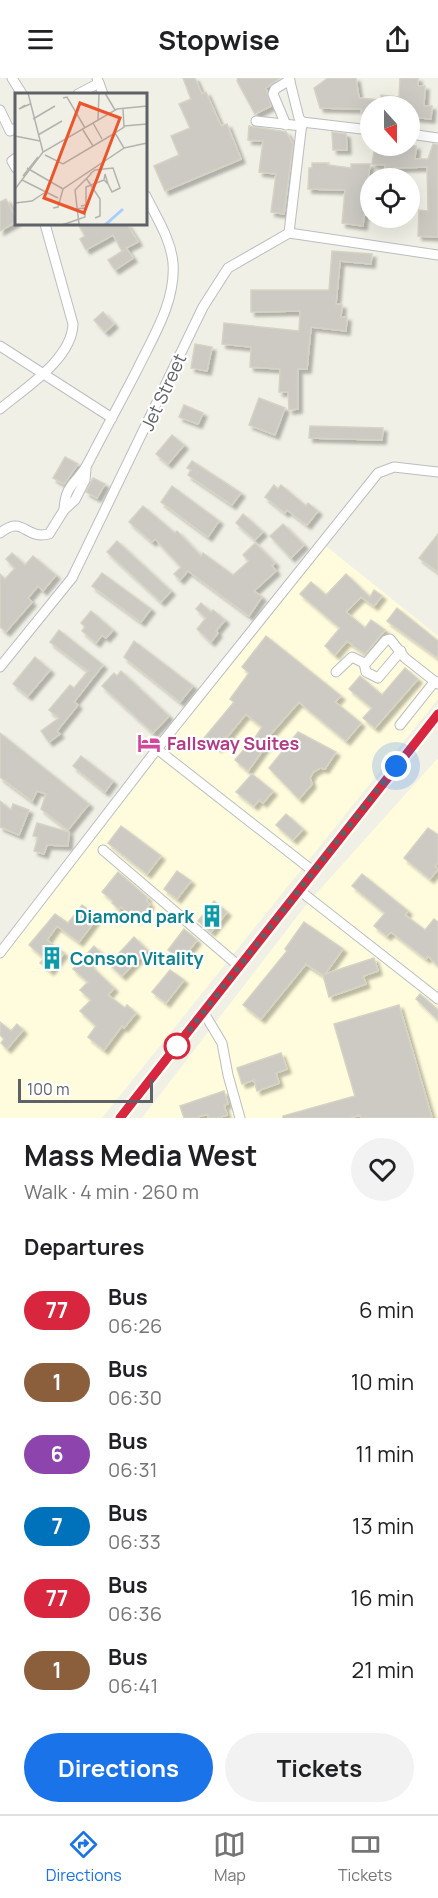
<!DOCTYPE html>
<html lang="en">
<head>
<meta charset="utf-8">
<style>
  body { margin:0; font-family:Manrope,sans-serif; background:#f2f2f2; color:#202124; height:100vh; display:flex; flex-direction:column; font-size:22px; white-space:nowrap }
  * { box-sizing:border-box; margin:0 }
  p { font-size:20px; color:#757577 }
  .icon { flex:none; width:33px; height:33px; fill:none; stroke:currentColor; stroke-width:2; stroke-linecap:round; stroke-linejoin:round }
  .map { position:relative; height:1040px; overflow:hidden }
  .sheet { display:flex; flex-direction:column; background:#fff; flex:1 }
  .sheet>* { flex:none }
  .badge { padding:0 12px; border-radius:20px; font-size:21px; line-height:39px }
  .needle { width:39px; rotate:159deg }
  .tools { position:absolute; left:360px; top:18px; display:grid; gap:12px }
  .tools a { display:grid; place-items:center; width:60px; height:60px; border-radius:50%; background:#fff; box-shadow:0 6px 24px #0002; font-size:30px }
  .scale { position:absolute; left:18px; bottom:15px; width:135px; box-sizing:border-box; padding-left:6px; border:3px solid #5e6167; border-top:0; font-size:16px; line-height:21px; white-space:nowrap; color:#5e6167; -webkit-text-stroke:4px #fff; paint-order:stroke }
  .you { position:absolute; width:30px; height:30px; margin:-15px; border:4px solid #fff; border-radius:50%; background:#1a73e8; box-shadow:0 0 0 9px #1a73e833 }
  .map>.badge { position:absolute; translate:-50% -50%; box-shadow:0 0 0 3px #fff }
  h2 { padding:0 24px; font-size:22px; line-height:54px }
  .round { display:grid; place-items:center; flex:none; width:63px; height:63px; border-radius:32px; background:#f2f2f2 }
  .headline { display:flex; align-items:center; justify-content:space-between; height:102px; padding:0 24px }
  h1 { font-size:28px; font-weight:700; line-height:45px }
  .action { display:flex; gap:12px; margin-top:auto; padding:12px 24px }
  .action a { flex:1; height:69px; border-radius:36px; background:#1a73e8; color:#fff; font-size:24px; font-weight:700; line-height:69px; text-align:center }
  .action a+a { background:#f2f2f2; color:#202124 }
  ul { padding:0; list-style:none }
  li { display:flex; align-items:center; gap:18px; height:72px; padding:0 24px }
  li div { flex:1 }
  li b { display:block; font-size:22px }
  li em { font-style:normal }
  li .badge { min-width:66px; font-weight:700; text-align:center }
  header { display:flex; justify-content:space-between; align-items:center; height:78px; padding:0 24px; background:#fff; font-size:27px; font-weight:700 }
  .dock { display:flex; justify-content:space-around; align-items:center; height:84px; border-top:2px solid #e0e0e0; background:#fff; font-size:16px; color:#757577 }
  .dock a { display:grid; justify-items:center; gap:3px }
  .dock .active { color:#1a73e8 }
  .map>svg:first-child { display:block }
  .commercial { fill:#fffcdd }
  .building { fill:#cccac3; stroke:#d6d3c4; stroke-width:1.5; filter:url(#shadow) }
  .lines { fill:none; stroke-linecap:round; stroke-linejoin:round }
  .minor-casing { stroke:#bbbdc2; stroke-width:11 }
  .major-casing { stroke:#fae256; stroke-width:14 }
  .minor { stroke:#fff; stroke-width:9 }
  .major { stroke:#fffdad; stroke-width:12 }
  .line-casing { stroke:#fff; stroke-width:14 }
  .line { stroke:#d7263d; stroke-width:9 }
  .walk { stroke:#5e6167; stroke-width:6; stroke-dasharray:0 10.8 }
  .stop-dot { fill:#fff; stroke:#d7263d; stroke-width:3 }
  .labels { text-anchor:middle; dominant-baseline:central; stroke-width:4.5; stroke-linejoin:round; paint-order:stroke }
  .street-label { font-size:18px; fill:#5e6167; stroke:#fff }
  .hotel-label { font-size:18px; font-weight:bold; fill:#b23c85; stroke:#fff; text-anchor:start }
  .culture-label { font-size:18px; font-weight:bold; fill:#0d838f; stroke:#fff; text-anchor:end }
  .inset-river { fill:none; stroke:#a8cdff; stroke-width:3 }
  .inset-road { fill:none; stroke:#b2b3af; stroke-width:1.5 }
  .view { fill:#ec552c; fill-opacity:0.15; stroke:#ec552c; stroke-width:3 }
  .inset-edge { fill:none; stroke:#5e6167; stroke-width:3 }
</style>
</head>
<body>
<header><svg class="icon" aria-label="menu" viewBox="0 0 24 24"><path d="M4 6h16M4 12h16M4 18h16"/></svg>Stopwise<svg class="icon" aria-label="share" viewBox="0 0 24 24"><path d="M12 15V3M7 8l5-5 5 5M5 13v7h14v-7"/></svg></header>
<div class="map">
<svg width="438" height="1040" viewBox="0 0 438 1040">
  <defs>
    <filter id="shadow"><feDropShadow dx="4" dy="4" stdDeviation="1.5" flood-color="#0004"/></filter>
  </defs>
  <rect width="100%" height="100%" fill="#f1f0e6"/>
  <g class="commercial">
    <polygon points="322,465 438,558 438,621 102,1040 0,1040 0,878"/>
    <polygon points="438,680 438,1040 142,1040 306,827"/>
  </g>
  <g class="building">
    <polygon points="183,0 195,0 202,16 206,14 221,48 227,46 241,81 165,113 154,88 179,77 171,58 190,50 179,26 191,21"/>
    <polygon points="238,0 280,0 266,10 271,28 255,36 237,3"/>
    <polygon points="328,0 356,0 359,20 381,22 381,17 399,19 400,0 418,0 418,8 425,8 424,28 432,28 431,41 410,39 410,28 370,28 370,36 361,35 362,31 320,30 314,10"/>
    <polygon points="249,48 286,54 293,66 284,136 271,134 276,96 259,94 263,63 248,62"/>
    <polygon points="332,54 346,56 347,72 333,72"/>
    <polygon points="433,66 438,67 438,159 418,158 419,132 428,133 427,89 394,90 394,94 385,93 385,87 372,86 375,68 416,68 415,81 428,81"/>
    <polygon points="312,85 329,85 328,87 351,90 351,86 370,86 365,127 370,128 370,137 364,137 363,148 342,145 345,112 308,111 309,90 312,90"/>
    <polygon points="6,121 16,140 16,144 0,153 0,124"/>
    <polygon points="78,146 127,146 138,164 126,170 133,180 115,192 108,182 124,172 122,173 113,157 86,172 80,161 85,158"/>
    <polygon points="332,173 372,176 371,186 340,183 336,226 342,227 341,239 347,239 346,253 311,249 307,291 298,291 298,331 289,332 288,314 279,314 280,291 250,289 251,269 222,266 224,245 299,253 300,233 251,234 251,212 329,212"/>
    <polygon points="103,234 114,246 105,254 94,242"/>
    <polygon points="195,266 212,269 207,293 191,290"/>
    <polygon points="259,320 285,330 275,357 249,347"/>
    <polygon points="184,327 203,335 198,346 179,339"/>
    <polygon points="310,348 383,350 382,362 309,360"/>
    <polygon points="172,357 184,367 168,386 156,376"/>
    <polygon points="65,379 78,386 64,406 53,400"/>
    <polygon points="192,383 241,415 232,427 188,397 191,392 187,390"/>
    <polygon points="93,400 105,406 97,420 86,414"/>
    <polygon points="274,407 278,411 281,407 306,428 308,425 318,433 307,447 287,432 285,435 265,419"/>
    <polygon points="172,408 219,443 208,459 161,424"/>
    <polygon points="143,428 175,455 177,453 201,478 203,475 233,497 249,483 243,477 255,465 275,485 272,488 276,493 254,513 262,519 249,538 188,493 180,502 174,496 181,489 155,461 152,464 129,444"/>
    <polygon points="243,436 263,454 255,462 236,445"/>
    <polygon points="283,446 304,467 291,480 270,458"/>
    <polygon points="438,456 438,494 419,480"/>
    <polygon points="117,463 171,513 161,524 107,474"/>
    <polygon points="12,475 25,487 33,478 56,497 43,513 38,508 28,520 32,524 6,554 0,549 0,496 5,501 15,490 6,481"/>
    <polygon points="102,495 151,531 141,544 92,508"/>
    <polygon points="346,496 370,519 374,512 382,518 374,528 361,519 346,534 365,550 371,542 385,552 365,576 347,563 335,577 325,568 340,550 300,516 311,504 326,517"/>
    <polygon points="201,525 211,534 213,532 225,542 216,553 218,555 211,564 197,551 206,540 196,531"/>
    <polygon points="397,530 438,563 438,580 387,543"/>
    <polygon points="91,533 113,552 106,560 102,557 96,565 82,553 85,549 81,545"/>
    <polygon points="59,552 103,587 74,624 78,627 57,653 60,656 49,664 41,653 59,640 49,632 70,607 74,610 88,593 50,564"/>
    <polygon points="266,558 341,618 335,624 361,645 346,663 299,624 268,659 271,661 248,693 235,682 247,668 249,669 262,649 246,636 218,670 204,660 234,624 230,621 249,595 242,589"/>
    <polygon points="134,563 193,608 180,624 124,579"/>
    <polygon points="35,579 50,592 28,618 13,606"/>
    <polygon points="405,590 418,601 375,650 363,640 372,630 349,611 360,598 382,617"/>
    <polygon points="121,593 169,638 153,655 102,608 114,595 117,598"/>
    <polygon points="298,654 336,674 325,691 320,690 313,694 310,700 312,706 299,721 269,690"/>
    <polygon points="0,655 89,726 68,752 41,731 46,716 37,713 32,723 0,699"/>
    <polygon points="81,678 113,703 105,714 73,688"/>
    <polygon points="252,696 273,713 263,725 259,722 254,728 236,714"/>
    <polygon points="0,723 11,732 13,726 29,732 19,757 0,749"/>
    <polygon points="286,736 303,751 293,762 276,747"/>
    <polygon points="37,745 69,754 68,768 47,767 44,776 34,773 38,759 33,758"/>
    <polygon points="121,748 161,778 147,796 108,765"/>
    <polygon points="428,750 438,757 438,784 435,788 438,791 430,801 404,780"/>
    <polygon points="177,793 191,803 177,821 164,811"/>
    <polygon points="118,794 148,820 146,822 150,826 137,842 121,829 119,831 112,825 113,823 102,814"/>
    <polygon points="362,796 408,833 405,837 425,852 434,841 438,844 438,888 428,878 426,881 391,854 387,858 374,848 385,835 352,808"/>
    <polygon points="214,823 227,834 211,854 198,843"/>
    <polygon points="82,827 98,839 79,864 57,848 47,862 64,875 50,893 40,885 44,880 29,867 55,836 68,845"/>
    <polygon points="304,844 343,871 325,896 374,880 378,893 363,898 366,906 329,919 323,897 306,886 261,941 243,927 287,873 285,871"/>
    <polygon points="184,851 197,862 181,883 168,872"/>
    <polygon points="134,859 147,872 122,898 109,886"/>
    <polygon points="94,868 100,874 89,886 114,910 108,917 125,930 127,927 136,935 124,950 122,948 104,972 88,959 96,948 80,933 91,922 80,912 88,904 73,891"/>
    <polygon points="170,892 184,902 166,925 152,914"/>
    <polygon points="420,916 438,932 438,942 416,921"/>
    <polygon points="399,927 432,1040 361,1040 360,1037 349,1040 283,1040 283,1038 355,1018 334,946"/>
    <polygon points="0,944 11,953 17,946 23,952 7,971 1,965 4,961 0,957"/>
    <polygon points="281,975 287,991 276,995 279,1005 257,1013 254,1002 242,1006 237,990"/>
    <polygon points="224,1013 228,1026 224,1027 227,1037 218,1040 209,1040 207,1036 195,1040 184,1040 180,1028"/>
  </g>
  <g class="lines">
    <g class="minor-casing">
      <g id="minor">
        <polyline points="12,0 22,16"/>
        <polyline points="97,0 103,16"/>
        <polyline points="289,0 299,40 302,44"/>
        <polyline points="78,16 99,5"/>
        <polyline points="0,32 10,53 16,50"/>
        <polyline points="256,43 302,48"/>
        <polyline points="302,44 370,52"/>
        <polyline points="286,47 273,16 275,11 290,2"/>
        <polyline points="410,56 438,60"/>
        <polyline points="16,80 12,83 16,90"/>
        <polyline points="289,155 438,177"/>
        <polyline points="0,268 112,340"/>
        <path d="M0,331C25,310 72,281 73,246L45,146"/>
        <path d="M64,432C65,405 78,405 88,385C104,354 121,323 137,292C153,259 176,223 173,185C171,161 156,139 146,118"/>
        <path d="M0,455C24,436 24,462 49,456L64,432L75,422L85,402L86,391"/>
        <polyline points="364,585 366,594 378,600 401,573"/>
        <polyline points="0,589 72,500 203,229 228,190 289,155 302,44"/>
        <polyline points="336,594 352,579 364,585 367,584 386,562 390,561 405,580 438,606"/>
        <polyline points="400,647 435,603"/>
        <polyline points="157,671 313,793"/>
        <polyline points="103,772 240,889"/>
        <polyline points="299,812 438,921"/>
        <polyline points="0,875 157,671 378,395 394,389 438,394"/>
        <polyline points="204,935 222,965 228,997 240,1040"/>
      </g>
    </g>
    <g class="major-casing">
      <polyline id="major" points="120,1040 438,636"/>
    </g>
    <use href="#minor" class="minor"/>
    <use href="#major" class="major"/>
  </g>
  <g class="lines">
    <g class="line-casing">
      <polyline id="line" points="120,1040 438,636"/>
    </g>
    <use href="#line" class="line"/>
    <polyline class="walk" points="177,968 396,688"/>
  </g>
  <defs>
    <g id="hotel-bare" transform="scale(1.8)"><path d="M-6-4.5h1.5V1H6V5H4.5V3h-9V5H-6ZM-4 0a1.8 1.8 0 1 1 3.6 0ZM.5 0V-2.5h3Q6-2.5 6 0Z" fill="#d1479c" stroke="#fff" stroke-width="2.5" paint-order="stroke"/></g>
    <g id="building-bare" transform="scale(1.8)"><path d="M-4-6H4V6H1V3H-1V6H-4ZM-2.5-4.3h1.7v1.8h-1.7ZM.8-4.3h1.7v1.8H.8ZM-2.5-1h1.7V.8h-1.7ZM.8-1h1.7V.8H.8Z" fill="#0f9aa8" stroke="#fff" stroke-width="2.5" paint-order="stroke"/></g>
  </defs>
  <g fill-rule="evenodd">
    <use href="#hotel-bare" x="149" y="665"/>
    <use href="#building-bare" x="212" y="838"/>
    <use href="#building-bare" x="52" y="880"/>
  </g>
  <circle class="stop-dot" cx="177" cy="968" r="12"/>
  <g class="labels">
    <g class="street-label">
      <text transform="translate(163 314) rotate(-65)">Jet Street</text>
    </g>
    <g class="hotel-label">
      <text x="167" y="665">Fallsway Suites</text>
    </g>
    <g class="culture-label">
      <text x="194" y="838">Diamond park</text>
      <text x="70" y="880" text-anchor="start">Conson Vitality</text>
    </g>
  </g>
  <g transform="translate(15 15)">
    <rect width="132" height="132" fill="#f1f0e6"/>
    <path class="inset-river" d="M90,132L108,116"/>
    <path class="inset-road" d="M13,0L28,59M90,0L100,17M48,5L52,4L70,35M10,12L4,16L15,11M18,26L40,13M83,27L84,0M78,30L87,46M109,33L132,31M68,37L78,53M23,42L47,28M0,43L25,48M109,55L132,50M30,62L48,71L100,40M12,75L48,96M75,81L80,77L98,75L105,95L97,99L93,91M8,83L23,64M71,85L85,106V123L80,125M7,87L43,105M0,96L28,59L102,16L132,13M0,110L17,108L29,100M66,113L71,112V94L89,87L93,91L90,81L89,87M38,115L43,114L48,96L109,55L100,40L109,34L108,16M64,131L60,97L76,81M47,132L70,124V115L60,116"/>
    <path class="view" d="M65,10L105,25L69,120L29,105Z"/>
    <rect width="132" height="132" class="inset-edge"/>
  </g>
</svg>
<div class="tools">
<a><svg class="needle" viewBox="-14 -14 28 28"><path d="M0-13l5 13h-10z" fill="#e53935"/><path d="M0 13l5-13h-10z" fill="#757577"/></svg></a>
<a><svg class="icon" aria-label="locate" viewBox="0 0 24 24"><circle cx="12" cy="12" r="6"/><path d="M12 2v4M12 18v4M2 12h4M18 12h4"/></svg></a>
</div>
<div class="scale">100 m</div>
<div class="you" style="left:396px;top:688px"></div>
</div>
<section class="sheet">
<div class="headline"><div><h1>Mass Media West</h1><p>Walk · 4 min · 260 m</p></div><a class="round"><svg class="icon" aria-label="heart" viewBox="0 0 24 24"><path d="M12 20l-8-8c-3-5 5-10 8-4 3-6 11-1 8 4z"/></svg></a></div>
<h2>Departures</h2>
<ul>
<li><span class="badge" style="background:#d7263d;color:#fff">77</span><div><b>Bus</b><p>06:26</p></div><em>6 min</em></li>
<li><span class="badge" style="background:#8b5e3c;color:#fff">1</span><div><b>Bus</b><p>06:30</p></div><em>10 min</em></li>
<li><span class="badge" style="background:#8e44ad;color:#fff">6</span><div><b>Bus</b><p>06:31</p></div><em>11 min</em></li>
<li><span class="badge" style="background:#0072bc;color:#fff">7</span><div><b>Bus</b><p>06:33</p></div><em>13 min</em></li>
<li><span class="badge" style="background:#d7263d;color:#fff">77</span><div><b>Bus</b><p>06:36</p></div><em>16 min</em></li>
<li><span class="badge" style="background:#8b5e3c;color:#fff">1</span><div><b>Bus</b><p>06:41</p></div><em>21 min</em></li>
</ul>
<div class="action"><a>Directions</a><a>Tickets</a></div>
</section>
<nav class="dock">
<a class="active"><svg class="icon" aria-label="directions" viewBox="0 0 24 24"><path d="M12 3l9 9-9 9-9-9zM9 14v-3h6M13 9l2 2-2 2"/></svg>Directions</a>
<a><svg class="icon" aria-label="map" viewBox="0 0 24 24"><path d="M3 6l6-2 6 2 6-2v14l-6 2-6-2-6 2zM9 4v14M15 6v14"/></svg>Map</a>
<a><svg class="icon" aria-label="tickets" viewBox="0 0 24 24"><path d="M3 7h18v10H3zM15 7v10"/></svg>Tickets</a>
</nav>
</body>
</html>
